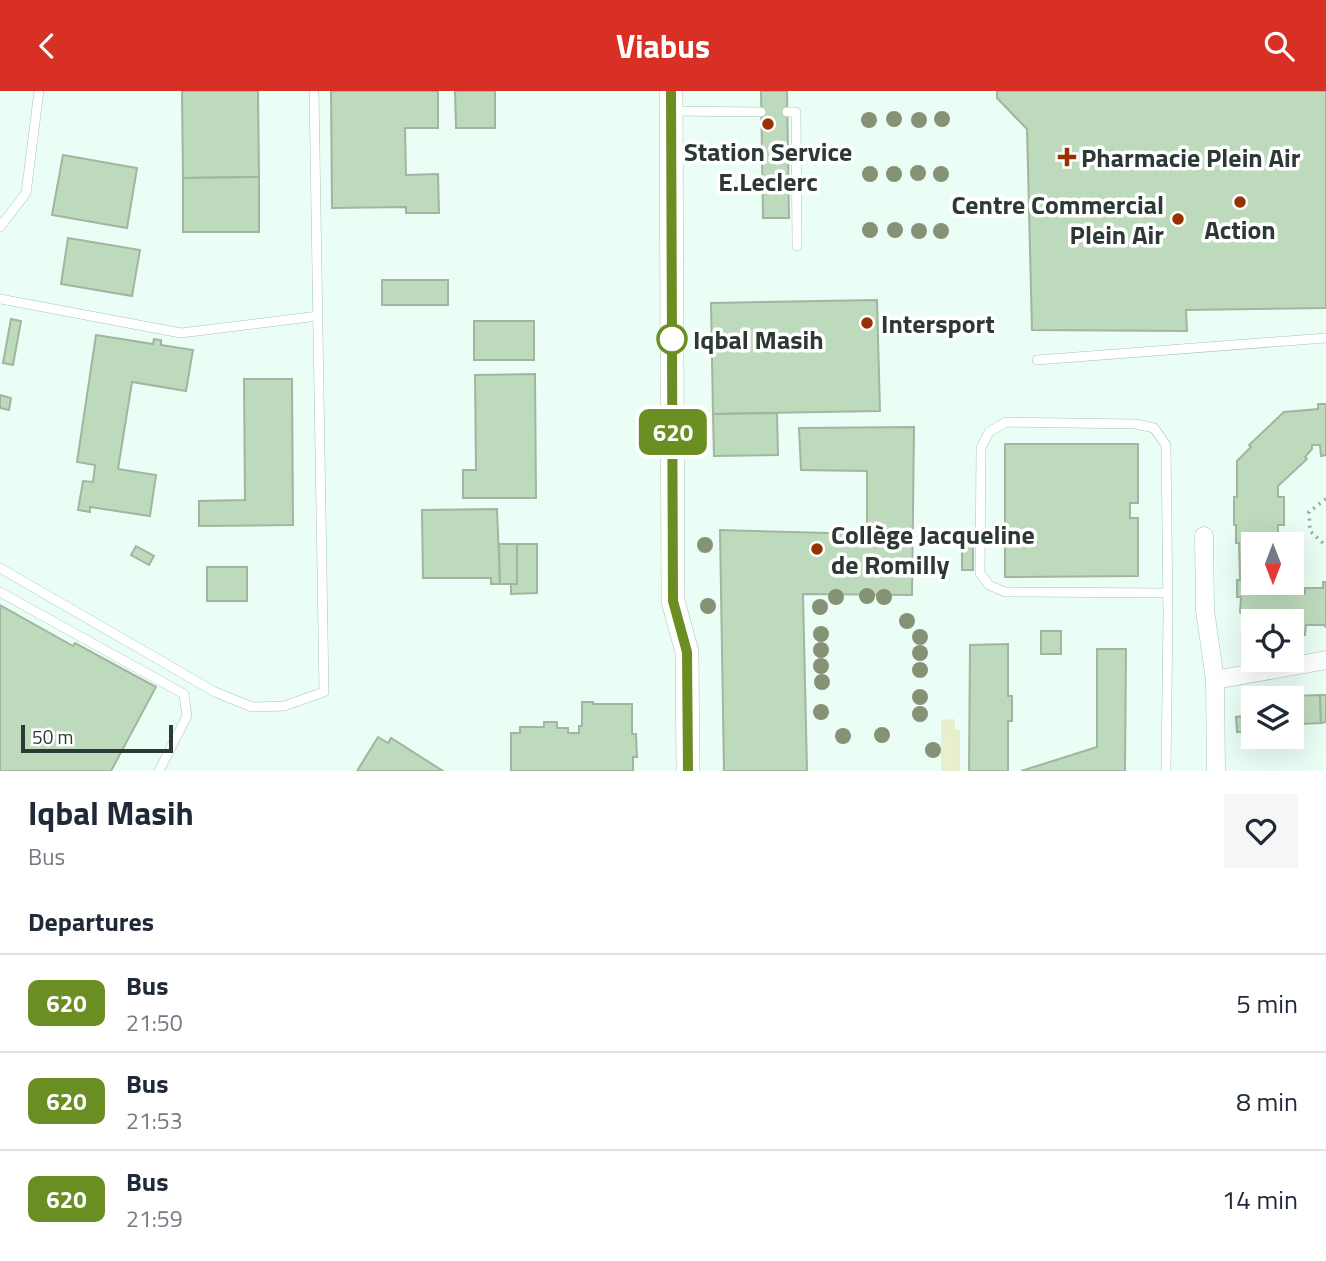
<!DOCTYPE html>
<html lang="en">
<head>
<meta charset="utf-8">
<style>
  body { margin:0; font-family:"Titillium Web",sans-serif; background:#f6f6f7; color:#1f2937; height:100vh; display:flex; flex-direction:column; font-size:26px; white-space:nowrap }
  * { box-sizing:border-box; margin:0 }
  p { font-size:23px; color:#747a83 }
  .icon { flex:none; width:38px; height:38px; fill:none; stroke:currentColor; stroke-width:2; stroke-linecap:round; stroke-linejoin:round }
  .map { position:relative; height:680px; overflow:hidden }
  .panel { display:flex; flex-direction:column; background:#fff; flex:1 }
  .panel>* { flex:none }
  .badge { padding:0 14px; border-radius:10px; font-size:24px; line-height:46px }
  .needle { width:46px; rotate:180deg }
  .controls { position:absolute; left:1241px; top:441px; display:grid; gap:14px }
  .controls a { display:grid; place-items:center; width:63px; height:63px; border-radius:0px; background:#fff; box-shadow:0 7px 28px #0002; font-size:35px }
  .scale { position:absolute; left:21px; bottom:18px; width:152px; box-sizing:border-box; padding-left:7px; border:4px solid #2d3934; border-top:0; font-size:19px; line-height:24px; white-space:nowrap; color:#2d3934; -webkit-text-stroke:5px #fff; paint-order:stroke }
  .map>.badge { position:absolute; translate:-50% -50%; box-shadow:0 0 0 4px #fff }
  h2 { padding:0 28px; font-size:26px; line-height:63px }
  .round { display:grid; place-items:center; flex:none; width:74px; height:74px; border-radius:0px; background:#f6f6f7 }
  .summary { display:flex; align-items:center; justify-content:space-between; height:119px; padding:0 28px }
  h1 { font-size:33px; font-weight:700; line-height:52px }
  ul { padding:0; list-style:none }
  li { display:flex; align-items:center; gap:21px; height:98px; padding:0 28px; border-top:2px solid #e0e1e3 }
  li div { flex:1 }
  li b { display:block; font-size:26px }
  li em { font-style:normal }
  li .badge { min-width:77px; font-weight:700; text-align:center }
  header { display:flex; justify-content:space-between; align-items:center; height:91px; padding:0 28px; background:#d93025; color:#fff; font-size:32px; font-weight:700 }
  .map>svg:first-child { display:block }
  .grass { fill:url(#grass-tufts) }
  .green { fill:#e8efce }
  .building { fill:#bedabc; stroke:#a1b5a0; stroke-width:2 }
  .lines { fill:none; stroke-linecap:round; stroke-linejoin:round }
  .service-casing { stroke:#a7c5b9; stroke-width:10 }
  .minor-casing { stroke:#a7c5b9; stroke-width:19 }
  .tertiary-casing { stroke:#a7c5b9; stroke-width:24 }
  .path { stroke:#97a7a0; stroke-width:3.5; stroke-dasharray:2 5; stroke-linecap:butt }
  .service { stroke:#fff; stroke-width:9 }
  .minor { stroke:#fff; stroke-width:18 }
  .tertiary { stroke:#fff; stroke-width:23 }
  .tree { fill:#869276 }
  .line-casing { stroke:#fff; stroke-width:16 }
  .line { stroke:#6b8e23; stroke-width:10 }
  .poi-dot { fill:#973202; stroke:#fff; stroke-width:2.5 }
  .stop-dot { fill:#fff; stroke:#6b8e23; stroke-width:3.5 }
  .labels { text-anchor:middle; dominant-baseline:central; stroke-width:7; stroke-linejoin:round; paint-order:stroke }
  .poi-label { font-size:26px; font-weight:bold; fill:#2d3934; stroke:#fff; text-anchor:start }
  .stop-label { font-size:26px; font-weight:bold; fill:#2d3934; stroke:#fff; text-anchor:start }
</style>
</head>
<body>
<header><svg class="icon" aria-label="back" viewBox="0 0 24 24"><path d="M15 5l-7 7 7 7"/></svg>Viabus<svg class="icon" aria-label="search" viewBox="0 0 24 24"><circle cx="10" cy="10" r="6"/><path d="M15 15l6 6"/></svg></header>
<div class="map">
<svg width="1326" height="680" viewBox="0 0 1326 680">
  <defs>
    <pattern id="grass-tufts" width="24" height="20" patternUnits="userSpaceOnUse" patternTransform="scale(1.75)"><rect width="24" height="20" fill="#e8efce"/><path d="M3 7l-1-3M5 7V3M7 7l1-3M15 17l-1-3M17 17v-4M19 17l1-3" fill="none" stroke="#c7ceb2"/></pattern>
  </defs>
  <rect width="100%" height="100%" fill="#ebfef6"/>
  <polygon class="grass" points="955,628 955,639 945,640 946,680 941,680 941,629"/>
  <polygon class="green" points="945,639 960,639 960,680 946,680"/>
  <g class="building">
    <polygon points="182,0 258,0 259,86 183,87"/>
    <polygon points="331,0 438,0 438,37 405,37 406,84 438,83 439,122 406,122 406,116 332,117"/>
    <polygon points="455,0 495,0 495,37 456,37"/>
    <polygon points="761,0 787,0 789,127 763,127"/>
    <polygon points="997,0 1326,0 1326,217 1186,219 1187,240 1032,239 1027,38 997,7"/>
    <polygon points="63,64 137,77 127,137 52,124"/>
    <polygon points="259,86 259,141 183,141 183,87"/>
    <polygon points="68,147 140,159 132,205 61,193"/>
    <rect x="382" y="189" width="66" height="25"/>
    <polygon points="877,209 880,320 713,323 711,212"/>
    <polygon points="11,228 21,230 13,274 3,272"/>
    <rect x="474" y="230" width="60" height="39"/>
    <polygon points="96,244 153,253 154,248 161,249 161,254 193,259 186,300 132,291 118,378 156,384 150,425 90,416 90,421 78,419 83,390 93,391 95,374 77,371"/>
    <polygon points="535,283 536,407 463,407 463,379 476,379 475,284"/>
    <polygon points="244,288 292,288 293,434 199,435 199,410 245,409"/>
    <polygon points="0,304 11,307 9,319 0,317"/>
    <polygon points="1318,313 1326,313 1326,364 1321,365 1320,354 1312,354 1312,358 1305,366 1307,368 1278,395 1278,406 1284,406 1284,434 1278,434 1278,451 1283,453 1253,453 1253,492 1282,492 1278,492 1278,503 1305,503 1305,497 1323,497 1323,491 1326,491 1326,536 1324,534 1306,534 1305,544 1292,545 1292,530 1253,530 1253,533 1240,521 1241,506 1237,506 1237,489 1240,489 1239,452 1236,452 1236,434 1234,434 1234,406 1237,406 1237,370 1251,356 1249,354 1284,321 1318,318"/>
    <polygon points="777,322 778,364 714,365 713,323"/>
    <polygon points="914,336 912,504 803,503 807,680 724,680 720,439 867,443 867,380 801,379 799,337"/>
    <polygon points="1005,353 1138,353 1138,412 1130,412 1130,427 1138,427 1138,485 1005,486"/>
    <polygon points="497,418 500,493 491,493 491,487 423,487 422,419"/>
    <rect x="962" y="451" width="11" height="28"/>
    <polygon points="499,453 517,453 517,493 500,493"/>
    <polygon points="517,453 537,453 537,502 511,503 511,493 517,493"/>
    <polygon points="136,455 154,465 149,474 131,464"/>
    <rect x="207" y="476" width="40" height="34"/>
    <polygon points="0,514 73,555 75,552 156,596 111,680 0,680"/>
    <rect x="1041" y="540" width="20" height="23"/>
    <polygon points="1008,553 1008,605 1012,605 1012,630 1008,630 1008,680 969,680 970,554"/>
    <polygon points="1097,558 1126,558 1125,680 1021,680 1097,656"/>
    <polygon points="1320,604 1321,632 1302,633 1302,623 1292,623 1291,605"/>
    <polygon points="1320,604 1326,604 1326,631 1321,632"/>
    <polygon points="582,611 593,611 593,613 632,613 632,643 636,643 637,666 633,666 633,680 511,680 511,642 520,642 520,636 544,636 544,631 557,631 557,637 568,637 568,642 579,642 579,635 582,635"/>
    <polygon points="1244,617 1253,617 1253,644 1246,645 1246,641 1237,641 1236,626 1245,625"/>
    <polygon points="378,646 388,652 391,647 443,680 357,680"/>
  </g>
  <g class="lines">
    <g class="service-casing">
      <g id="service">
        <polyline points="672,20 761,21"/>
        <polyline points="787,21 796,21 797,155"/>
        <polyline points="0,136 26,102 39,0"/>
        <polyline points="0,208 181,242 318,225"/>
        <polyline points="1037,269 1326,247"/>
        <polyline points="0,477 215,601 252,616 284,615 324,601 314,0"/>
        <polyline points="0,501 184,603 187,625 159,680"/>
        <polyline points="1166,680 1168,522 1166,354 1154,337 1136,333 1006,331 989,341 981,357 980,482 989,494 1005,501 1168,502"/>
      </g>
    </g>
    <g class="minor-casing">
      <g id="minor">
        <polyline points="1204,445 1205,519 1215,589"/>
        <polyline points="1216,680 1215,589 1326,569"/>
      </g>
    </g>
    <g class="tertiary-casing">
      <polyline id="tertiary" points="671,0 673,510 687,561 688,680"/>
    </g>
    <polyline class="path" points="1326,408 1309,421 1310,440 1326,455"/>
    <use href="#service" class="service"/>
    <use href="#minor" class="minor"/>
    <use href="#tertiary" class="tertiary"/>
  </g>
  <g class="tree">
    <circle cx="894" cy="28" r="8"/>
    <circle cx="942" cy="28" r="8"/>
    <circle cx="869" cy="29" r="8"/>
    <circle cx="919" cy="29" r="8"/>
    <circle cx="918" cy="82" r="8"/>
    <circle cx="870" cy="83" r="8"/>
    <circle cx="894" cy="83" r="8"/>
    <circle cx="941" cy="83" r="8"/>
    <circle cx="870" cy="139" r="8"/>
    <circle cx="895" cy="139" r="8"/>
    <circle cx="919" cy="140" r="8"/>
    <circle cx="941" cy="140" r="8"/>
    <circle cx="705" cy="454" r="8"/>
    <circle cx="867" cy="505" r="8"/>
    <circle cx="836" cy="506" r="8"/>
    <circle cx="884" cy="506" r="8"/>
    <circle cx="708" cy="515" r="8"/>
    <circle cx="820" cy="516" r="8"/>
    <circle cx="907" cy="530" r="8"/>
    <circle cx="821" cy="543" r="8"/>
    <circle cx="920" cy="546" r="8"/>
    <circle cx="821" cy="559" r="8"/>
    <circle cx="920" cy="562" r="8"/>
    <circle cx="821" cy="575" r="8"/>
    <circle cx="920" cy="579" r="8"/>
    <circle cx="822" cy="591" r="8"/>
    <circle cx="920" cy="606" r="8"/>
    <circle cx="821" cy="621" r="8"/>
    <circle cx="920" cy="623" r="8"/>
    <circle cx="882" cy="644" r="8"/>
    <circle cx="843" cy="645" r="8"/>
    <circle cx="933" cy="659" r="8"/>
  </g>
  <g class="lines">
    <g class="line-casing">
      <polyline id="line" points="671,0 673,510 687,561 688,680"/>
    </g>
    <use href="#line" class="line"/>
  </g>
  <g class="poi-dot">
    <circle cx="768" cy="33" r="7"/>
    <path d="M1063.5 55.5h7v7h7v7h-7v7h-7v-7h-7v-7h7z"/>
    <circle cx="1240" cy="111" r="7"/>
    <circle cx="1178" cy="128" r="7"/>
    <circle cx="867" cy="232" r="7"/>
    <circle cx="817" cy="458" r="7"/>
  </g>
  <circle class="stop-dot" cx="672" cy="248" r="14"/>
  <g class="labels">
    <g class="poi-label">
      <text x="768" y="60" text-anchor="middle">Station Service<tspan x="768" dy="30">E.Leclerc</tspan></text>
      <text x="1081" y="66">Pharmacie Plein Air</text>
      <text x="1164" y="113" text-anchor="end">Centre Commercial<tspan x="1164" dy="30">Plein Air</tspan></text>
      <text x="1240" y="138" text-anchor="middle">Action</text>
      <text x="881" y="232">Intersport</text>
      <text x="831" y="443">Collège Jacqueline<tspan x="831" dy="30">de Romilly</tspan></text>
    </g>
    <g class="stop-label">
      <text x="693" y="248">Iqbal Masih</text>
    </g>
  </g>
</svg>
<div class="controls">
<a><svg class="needle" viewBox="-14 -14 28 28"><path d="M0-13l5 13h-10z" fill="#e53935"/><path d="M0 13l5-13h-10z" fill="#747a83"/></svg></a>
<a><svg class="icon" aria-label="locate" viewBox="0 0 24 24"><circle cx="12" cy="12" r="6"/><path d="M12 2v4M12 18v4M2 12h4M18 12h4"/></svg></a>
<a><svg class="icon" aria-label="layers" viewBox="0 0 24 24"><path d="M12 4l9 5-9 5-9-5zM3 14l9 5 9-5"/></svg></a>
</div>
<div class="scale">50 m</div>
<b class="badge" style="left:673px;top:341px;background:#6b8e23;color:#fff">620</b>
</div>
<section class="panel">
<div class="summary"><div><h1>Iqbal Masih</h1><p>Bus</p></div><a class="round"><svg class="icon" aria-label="heart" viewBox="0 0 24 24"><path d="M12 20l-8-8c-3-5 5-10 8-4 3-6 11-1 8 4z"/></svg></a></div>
<h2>Departures</h2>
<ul>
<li><span class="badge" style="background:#6b8e23;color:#fff">620</span><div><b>Bus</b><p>21:50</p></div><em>5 min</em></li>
<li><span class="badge" style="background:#6b8e23;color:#fff">620</span><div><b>Bus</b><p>21:53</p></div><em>8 min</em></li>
<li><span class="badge" style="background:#6b8e23;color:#fff">620</span><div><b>Bus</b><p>21:59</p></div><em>14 min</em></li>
</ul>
</section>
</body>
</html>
